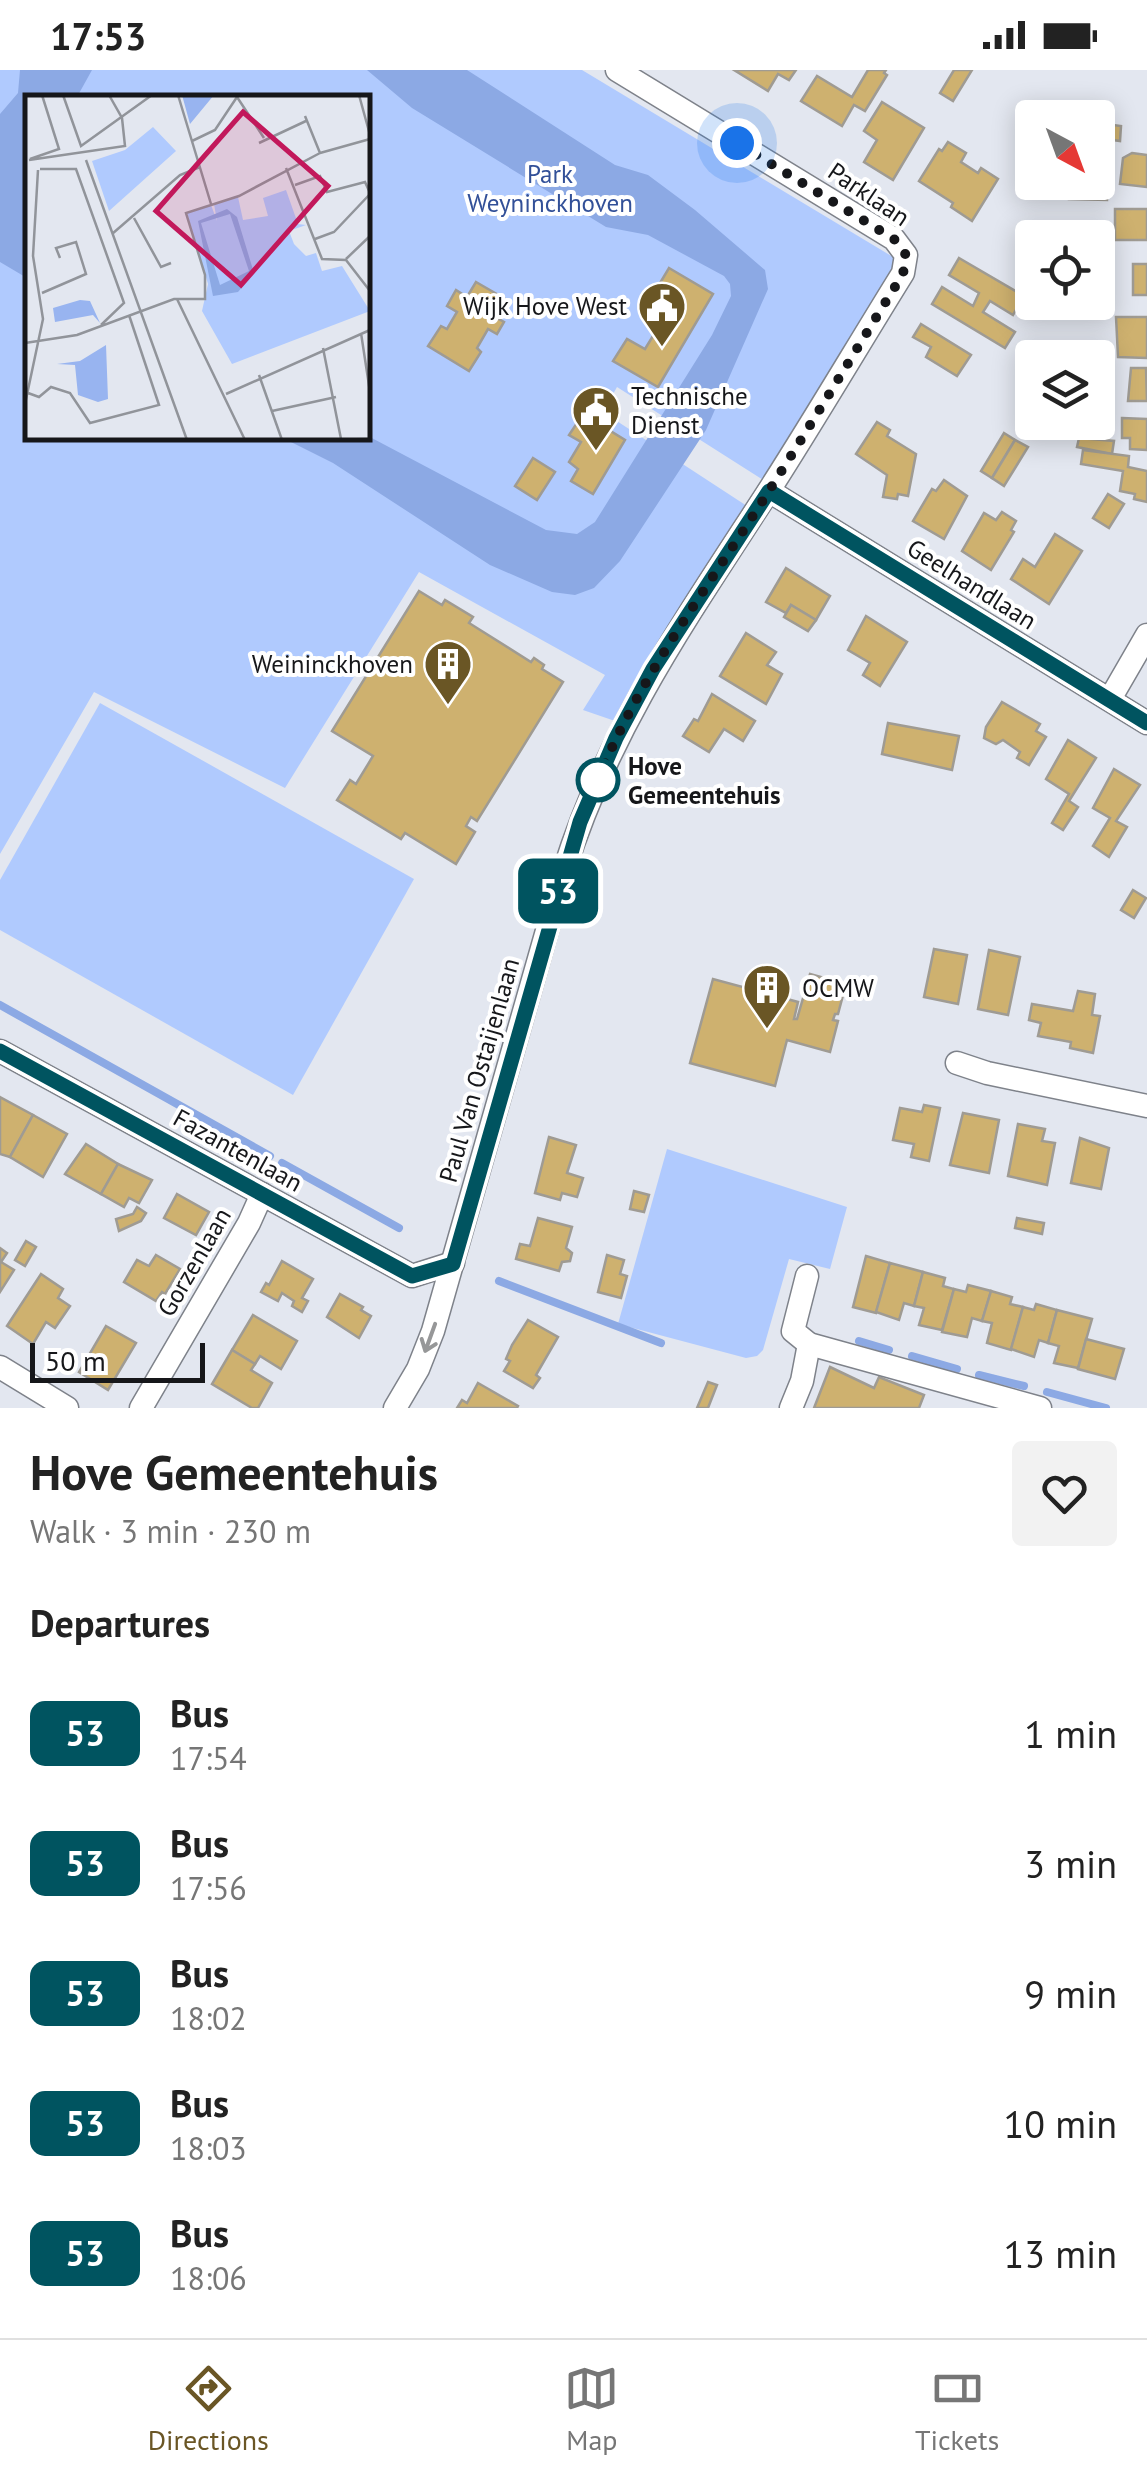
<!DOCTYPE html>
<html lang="en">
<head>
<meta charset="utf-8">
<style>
  body { margin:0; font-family:"PT Sans",sans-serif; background:#f2f2f2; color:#222; height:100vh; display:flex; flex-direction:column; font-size:38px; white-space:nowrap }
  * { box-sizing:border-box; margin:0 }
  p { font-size:32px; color:#767676 }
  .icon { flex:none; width:55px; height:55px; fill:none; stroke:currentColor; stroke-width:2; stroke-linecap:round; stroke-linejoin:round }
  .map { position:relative; height:1338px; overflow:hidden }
  .panel { display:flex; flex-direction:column; background:#fff; flex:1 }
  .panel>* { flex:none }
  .badge { padding:0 20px; border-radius:15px; font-size:35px; line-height:65px }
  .needle { width:65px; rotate:139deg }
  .fabs { position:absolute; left:1015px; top:30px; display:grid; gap:20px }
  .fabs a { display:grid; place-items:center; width:100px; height:100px; border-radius:10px; background:#fff; box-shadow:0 5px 25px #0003; font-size:50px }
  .scale { position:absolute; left:30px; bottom:25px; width:175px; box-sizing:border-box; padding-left:10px; border:5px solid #16171a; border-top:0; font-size:28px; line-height:35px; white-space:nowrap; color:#16171a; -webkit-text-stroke:8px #fff; paint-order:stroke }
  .you { position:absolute; width:50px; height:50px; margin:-25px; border:8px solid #fff; border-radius:50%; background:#1a73e8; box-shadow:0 0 0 15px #1a73e833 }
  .map>.badge { position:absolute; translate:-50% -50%; box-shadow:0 0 0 5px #fff }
  h2 { padding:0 30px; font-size:38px; line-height:90px }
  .round { display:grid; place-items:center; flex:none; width:105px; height:105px; border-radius:10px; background:#f2f2f2 }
  .overview { display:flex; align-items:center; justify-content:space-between; height:170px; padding:0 30px }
  h1 { font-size:48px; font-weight:600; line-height:75px }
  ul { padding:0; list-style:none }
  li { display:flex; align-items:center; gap:30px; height:130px; padding:0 30px }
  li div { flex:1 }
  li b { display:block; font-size:38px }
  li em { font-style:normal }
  li .badge { min-width:110px; font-weight:700; text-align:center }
  .status { display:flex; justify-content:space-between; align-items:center; height:70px; padding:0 50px; background:#fff; direction:ltr }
  .status svg { height:28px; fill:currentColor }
  .dock { display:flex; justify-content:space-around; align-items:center; height:140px; border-top:2px solid #e0e0e0; background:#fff; font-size:28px; color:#767676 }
  .dock a { display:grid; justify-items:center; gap:5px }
  .dock .active { color:#6a5625 }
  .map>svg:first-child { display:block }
  .green { fill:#b0cafe; fill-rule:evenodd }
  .water { fill:#8ca9e4 }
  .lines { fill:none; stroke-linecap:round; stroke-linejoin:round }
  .stream { stroke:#8ca9e4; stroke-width:8 }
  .building { fill:#ceb16f; stroke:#9f9b93; stroke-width:2.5 }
  .minor-casing { stroke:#7e828a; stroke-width:25 }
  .minor { stroke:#fff; stroke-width:22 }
  .oneway { stroke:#969798 }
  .line-casing { stroke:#fff; stroke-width:22 }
  .line { stroke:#005460; stroke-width:15 }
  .walk { stroke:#16171a; stroke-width:10; stroke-dasharray:0 18 }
  .stop-dot { fill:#fff; stroke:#005460; stroke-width:5 }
  .labels { text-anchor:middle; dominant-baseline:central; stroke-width:8; stroke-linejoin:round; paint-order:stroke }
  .park-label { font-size:25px; fill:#325098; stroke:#fff }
  .street-label { font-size:25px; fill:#16171a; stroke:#fff }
  .poi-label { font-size:25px; fill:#16171a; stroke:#fff; text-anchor:end }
  .stop-label { font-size:25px; font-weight:bold; fill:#16171a; stroke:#fff; text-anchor:start }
  .inset-road { fill:none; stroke:#91949a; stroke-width:2.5 }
  .view { fill:#c2185b; fill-opacity:0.15; stroke:#c2185b; stroke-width:5 }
  .inset-edge { fill:none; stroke:#16171a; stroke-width:5 }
</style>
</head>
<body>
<div class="status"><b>17:53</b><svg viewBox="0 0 49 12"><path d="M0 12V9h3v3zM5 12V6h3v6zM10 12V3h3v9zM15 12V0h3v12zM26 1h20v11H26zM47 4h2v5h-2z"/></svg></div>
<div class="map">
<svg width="1147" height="1338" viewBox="0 0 1147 1338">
  <rect width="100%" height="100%" fill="#e3e7f0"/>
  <g class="green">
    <path d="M0,0H582L898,190L768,413L617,317L603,342L750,438L615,651L583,640L605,605L419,502L285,718L94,622L0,784ZM28,28H368V368H28ZM668,198L713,224L658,317L614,291L627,269L645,279L672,235L654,223ZM476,212L507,230L497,248L504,253L497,264L488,259L477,278L481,282L469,301L428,277L440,256L447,259L457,242L447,236L456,220L467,227ZM583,344L625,370L593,424L572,412L578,399L569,392L581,372L570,365Z"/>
    <polygon points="100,633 414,809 293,1025 0,860 0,810"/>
    <polygon points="667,1079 847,1137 830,1199 789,1189 763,1280 757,1286 746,1288 618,1254"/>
  </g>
  <g class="water">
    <polygon points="20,0 92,0 77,27 28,28 27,208 0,192 0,44 18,23"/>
    <polygon points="367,0 467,0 615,95 648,105 695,140 765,200 768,219 706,360 620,491 594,518 575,525 552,522 490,495 333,393 283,368 368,366 546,460 577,464 595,452 712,265 731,226 730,214 724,206 648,165 606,157 412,38"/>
  </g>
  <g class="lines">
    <g class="stream">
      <polyline points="0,935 270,1086"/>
      <polyline points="282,1093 399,1158"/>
      <polyline points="499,1211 661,1273"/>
      <polyline points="859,1271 889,1280"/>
      <polyline points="912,1286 957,1299"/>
      <polyline points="979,1305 1024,1316"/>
      <polyline points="1047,1322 1106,1338"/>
    </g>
  </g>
  <g class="building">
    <polygon points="734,0 796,0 789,10 778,4 768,21"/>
    <polygon points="868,0 886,0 884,3 887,5 865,41 854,35 842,56 801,31 817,6 852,27"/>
    <polygon points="954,0 972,0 953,31 940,23"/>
    <polygon points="882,32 924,58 893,110 864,92 877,70 864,61"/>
    <polygon points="1098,53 1121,56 1120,71 1098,68"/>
    <polygon points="948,72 966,83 961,92 978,103 981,98 998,109 972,151 951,137 953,133 919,111 939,79 942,81"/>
    <polygon points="1132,83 1147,85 1147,117 1120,114 1123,88"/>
    <polygon points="1070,116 1107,119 1107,130 1069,129"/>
    <rect x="1115" y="139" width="32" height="31"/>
    <polygon points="959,188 1024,226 1013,245 990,231 983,242 1015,262 1005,278 932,234 942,217 973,236 979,223 949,205"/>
    <rect x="1133" y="194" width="14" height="31"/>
    <polygon points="669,198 713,224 658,317 613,291 627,269 645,279 672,235 654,223"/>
    <polygon points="476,212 507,230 497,248 504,252 497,264 488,259 477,278 481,282 469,301 428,276 441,256 447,259 457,242 447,236 456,220 467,227"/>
    <polygon points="1116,247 1147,247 1147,288 1118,287"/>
    <polygon points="921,254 971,285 957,306 926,287 931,277 913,267"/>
    <polygon points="1131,298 1146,298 1147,331 1128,331"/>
    <polygon points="583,344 625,370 593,424 571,411 578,399 569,392 581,372 569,365"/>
    <polygon points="1122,348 1147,349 1147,380 1130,379 1130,368 1122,368"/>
    <polygon points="877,352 890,360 887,366 916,384 908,426 898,424 897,429 883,427 887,405 856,384"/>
    <polygon points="1004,363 1015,370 992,408 981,401"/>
    <polygon points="1079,368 1114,371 1112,384 1077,377"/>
    <polygon points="1015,370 1028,377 1004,416 992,408"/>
    <polygon points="1083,380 1129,386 1128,397 1147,401 1147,432 1134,429 1135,424 1120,421 1123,401 1081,394"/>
    <polygon points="533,388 555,402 537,430 515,416"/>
    <polygon points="944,410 967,426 944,469 913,451 932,419 936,421"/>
    <polygon points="1108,424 1124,434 1109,458 1093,448"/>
    <polygon points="1002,442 1016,451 1011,460 1014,462 991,500 962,481 984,443 996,450"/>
    <polygon points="1055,464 1082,481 1049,534 1011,509 1023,489 1035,497"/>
    <polygon points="786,498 830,526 816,550 791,535 786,543 766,532"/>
    <polygon points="419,521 442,535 445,530 473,547 469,553 531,592 534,588 544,595 542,599 563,612 477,751 471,747 466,756 475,762 456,794 405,763 401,769 337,730 350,710 356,714 373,686 332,661"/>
    <polygon points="791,535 816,550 808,561 784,547"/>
    <polygon points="866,546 907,572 880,616 863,605 870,593 848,580"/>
    <polygon points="746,563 776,582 767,595 782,604 766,634 720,606"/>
    <polygon points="712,624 755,651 743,671 724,659 709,682 683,666 694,649 698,651"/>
    <polygon points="1002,632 1040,654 1036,661 1046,667 1029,695 1017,688 1020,682 1003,670 996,674 984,668 986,657"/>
    <polygon points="888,653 959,666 952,700 882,684"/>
    <polygon points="1068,670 1096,688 1069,731 1078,737 1063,760 1052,753 1069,724 1046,709"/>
    <polygon points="1114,699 1140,715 1116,751 1127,757 1109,787 1093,776 1110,748 1093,738"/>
    <polygon points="1133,820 1146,828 1134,848 1121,840"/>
    <polygon points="934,879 967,885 958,934 924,927"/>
    <polygon points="989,880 1020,887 1008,945 978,939"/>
    <polygon points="810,904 846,914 838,944 835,944 833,950 838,951 830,982 787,970 775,1016 690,993 713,909 798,932 794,949 797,949"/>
    <polygon points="1078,921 1095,924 1092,945 1100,946 1093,983 1070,978 1071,972 1038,966 1041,953 1029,950 1032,934 1073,941"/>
    <polygon points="0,1027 33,1045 10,1087 0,1084"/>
    <polygon points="924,1035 940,1038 929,1091 911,1087 914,1074 893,1070 900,1038 922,1042"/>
    <polygon points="963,1043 999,1050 989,1103 950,1095"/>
    <polygon points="33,1045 67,1064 43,1107 10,1087"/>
    <polygon points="1018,1054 1045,1059 1042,1071 1055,1073 1047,1115 1008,1106"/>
    <polygon points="549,1067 576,1075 567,1103 583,1108 577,1127 562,1123 560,1130 535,1123"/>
    <polygon points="1080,1068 1109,1078 1101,1119 1071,1113"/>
    <polygon points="86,1074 118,1094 101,1124 65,1104"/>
    <polygon points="118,1094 152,1110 139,1133 129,1128 124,1137 101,1124"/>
    <polygon points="634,1121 649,1125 644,1142 630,1139"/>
    <polygon points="177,1124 209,1142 196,1165 164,1148"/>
    <polygon points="137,1137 146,1143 141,1151 119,1161 116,1149 133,1144"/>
    <polygon points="538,1148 572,1157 566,1178 572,1183 570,1191 562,1192 559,1201 516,1189 520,1174 530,1176"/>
    <polygon points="1017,1148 1044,1153 1042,1164 1015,1158"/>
    <polygon points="26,1171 36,1177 25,1196 15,1190"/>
    <polygon points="0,1178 7,1183 1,1192 14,1200 0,1222"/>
    <polygon points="156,1185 180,1199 165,1224 162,1222 156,1231 124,1212 137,1190 149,1196"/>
    <polygon points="607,1185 624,1190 620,1204 627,1206 621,1228 598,1222"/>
    <polygon points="866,1186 890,1193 876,1243 853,1237"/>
    <polygon points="282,1191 313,1209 302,1228 308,1231 302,1242 292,1236 294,1231 282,1223 278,1231 261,1222 266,1213 269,1215"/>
    <polygon points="890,1193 923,1202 914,1236 904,1233 899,1250 876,1242"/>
    <polygon points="923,1202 945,1208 943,1216 954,1219 942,1260 919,1255 924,1238 914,1236"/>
    <polygon points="41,1204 63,1219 58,1228 70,1236 55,1258 46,1252 33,1274 7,1256"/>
    <polygon points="968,1215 991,1221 982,1251 972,1248 967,1267 942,1262 954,1219 966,1222"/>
    <polygon points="991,1221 1012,1227 1010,1234 1023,1237 1011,1280 987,1273 992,1253 982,1251"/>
    <polygon points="340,1224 363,1237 361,1240 371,1246 359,1268 327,1247"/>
    <polygon points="1036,1234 1057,1240 1048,1273 1039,1270 1034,1287 1011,1279 1023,1237 1034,1240"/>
    <polygon points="1057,1240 1092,1249 1078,1298 1054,1293 1059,1276 1048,1273"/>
    <polygon points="253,1245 297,1271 281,1299 260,1286 255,1294 232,1280"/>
    <polygon points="528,1250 558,1267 536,1305 540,1308 533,1318 504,1301 510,1291 506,1289 512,1275"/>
    <polygon points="106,1256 136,1273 108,1320 79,1302"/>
    <polygon points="1086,1269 1124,1279 1115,1309 1078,1299"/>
    <polygon points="232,1280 255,1294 251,1300 272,1313 258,1338 252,1338 212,1314"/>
    <polygon points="830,1297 874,1318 879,1307 924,1325 919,1338 814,1338"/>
    <polygon points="708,1312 717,1315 708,1338 697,1338"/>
    <polygon points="478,1313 518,1336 517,1338 457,1338 462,1330 467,1333"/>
  </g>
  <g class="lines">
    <g class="minor-casing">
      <g id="minor">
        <polyline points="769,421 1147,653"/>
        <polyline points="1110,629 1147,565"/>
        <polyline points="0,981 412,1206 453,1193"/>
        <polyline points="957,993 987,1003 1147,1036"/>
        <polyline points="807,1206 793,1261 809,1274 1040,1338"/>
        <polyline points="0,1297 67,1338"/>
        <polyline points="141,1338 249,1153 262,1124"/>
        <path d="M395,1338L418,1299L433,1261L564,801C608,660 687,547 766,425C813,352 857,277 903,203L906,185L894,169L617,0"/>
        <polyline points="791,1338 802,1311 809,1274"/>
      </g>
    </g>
    <use href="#minor" class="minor"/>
  </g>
  <defs><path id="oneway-shaft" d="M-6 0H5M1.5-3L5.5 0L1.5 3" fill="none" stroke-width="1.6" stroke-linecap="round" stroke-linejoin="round" transform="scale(2.5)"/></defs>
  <use class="oneway" href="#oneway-shaft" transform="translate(430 1268) rotate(110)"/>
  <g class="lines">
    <g class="line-casing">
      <polyline id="line" points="0,981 412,1206 453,1194 580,752 616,668 653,599 769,421 1147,653"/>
    </g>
    <use href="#line" class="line"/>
    <path class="walk" d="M598,710C635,617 695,535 749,452C802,370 852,286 903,204L906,185L894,169L737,73"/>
  </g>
  <defs>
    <g id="civic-pin" transform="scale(2.5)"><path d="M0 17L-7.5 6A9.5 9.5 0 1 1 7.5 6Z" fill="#6a5625" stroke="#fff"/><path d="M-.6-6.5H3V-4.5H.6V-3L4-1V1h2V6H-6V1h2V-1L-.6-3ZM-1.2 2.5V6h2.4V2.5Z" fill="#fff"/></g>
    <g id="building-pin" transform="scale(2.5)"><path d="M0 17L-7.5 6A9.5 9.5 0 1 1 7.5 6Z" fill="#6a5625" stroke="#fff"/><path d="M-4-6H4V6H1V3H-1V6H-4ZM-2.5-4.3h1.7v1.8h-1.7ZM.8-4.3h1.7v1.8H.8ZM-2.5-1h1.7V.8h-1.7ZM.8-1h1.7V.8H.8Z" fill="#fff"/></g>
  </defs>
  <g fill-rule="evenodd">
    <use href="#civic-pin" x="662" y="236"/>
    <use href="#civic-pin" x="596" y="340"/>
    <use href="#building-pin" x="448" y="594"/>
    <use href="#building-pin" x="767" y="918"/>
  </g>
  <circle class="stop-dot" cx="598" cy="710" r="20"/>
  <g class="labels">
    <g class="park-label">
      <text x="550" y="104">Park<tspan x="550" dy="29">Weyninckhoven</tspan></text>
    </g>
    <g class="street-label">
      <text transform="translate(869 124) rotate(34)">Parklaan</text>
      <text transform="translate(972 514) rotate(32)">Geelhandlaan</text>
      <text transform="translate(479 1000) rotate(-74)">Paul Van Ostaijenlaan</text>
      <text transform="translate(238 1080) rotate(29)">Fazantenlaan</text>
      <text transform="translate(194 1192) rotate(-60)">Gorzenlaan</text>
    </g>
    <g class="poi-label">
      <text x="627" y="236">Wijk Hove West</text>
      <text x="631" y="326" text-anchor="start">Technische<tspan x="631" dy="29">Dienst</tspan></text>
      <text x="413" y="594">Weininckhoven</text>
      <text x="802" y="918" text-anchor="start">OCMW</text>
    </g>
    <g class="stop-label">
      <text x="628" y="696">Hove<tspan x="628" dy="29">Gemeentehuis</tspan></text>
    </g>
  </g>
  <g transform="translate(25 25)">
    <rect width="345" height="345" fill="#e3e7f0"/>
    <path d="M128,32L151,56L84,116L67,66L100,55ZM261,95L273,129L281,130L264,136L269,149L281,161L291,158L297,176L317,171L345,216L207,269L177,216L183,189L162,118L186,110L192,126L189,109L213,102L218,125L243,121L238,103Z" fill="#b0cafe"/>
    <path d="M157,0H189L165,29ZM55,205L65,206L75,228L68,220L30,227L28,213ZM81,250L83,304L73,307L53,300L50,270L32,269L55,266Z" fill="#98b4f0"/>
    <path d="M202,114L212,122L229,178L213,197L188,201L173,126ZM205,119L224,176L195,190L176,128Z" fill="#8ca9e4" fill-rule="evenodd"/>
    <path class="inset-road" d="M38,0L56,51L127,0M153,0L186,109M334,0L345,40M212,2L239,43M280,21L295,58M167,46L190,35L212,2M234,48L281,26M295,58L345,44M5,64L34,54L17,0M4,65L100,51L97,23L84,0M61,65L162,345M261,73L297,164L321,165L345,196M15,74H51L99,208L76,230M270,90L295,81L302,97L340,87L345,98M109,123L136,172L146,168M87,139L155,80L175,72M290,144L309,137L345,99M321,164L345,141M17,198L61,179L51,147L31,153L35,163M152,204L220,345M336,238L345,297M0,248L52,240L149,204H180V180L161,118L214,101L295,58M298,253L316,344M234,280L257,345M3,298L14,302L26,292L45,298L65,328L134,310L104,220M201,299L345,235M0,309L18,224L8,161L13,75M247,316L311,302M288,345L345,344"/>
    <path class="view" d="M218,17L303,91L216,190L131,116Z"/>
    <rect width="345" height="345" class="inset-edge"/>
  </g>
</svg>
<div class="fabs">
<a><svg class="needle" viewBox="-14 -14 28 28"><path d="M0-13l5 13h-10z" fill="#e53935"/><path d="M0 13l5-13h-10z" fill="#767676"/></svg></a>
<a><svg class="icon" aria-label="locate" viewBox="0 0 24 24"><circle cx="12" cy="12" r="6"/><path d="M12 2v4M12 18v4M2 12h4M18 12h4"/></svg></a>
<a><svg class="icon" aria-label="layers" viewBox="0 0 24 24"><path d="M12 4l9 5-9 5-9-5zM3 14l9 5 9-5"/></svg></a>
</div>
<div class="scale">50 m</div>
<div class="you" style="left:737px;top:73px"></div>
<b class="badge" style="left:558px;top:821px;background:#005460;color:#fff">53</b>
</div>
<section class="panel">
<div class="overview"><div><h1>Hove Gemeentehuis</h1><p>Walk · 3 min · 230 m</p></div><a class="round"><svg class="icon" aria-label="heart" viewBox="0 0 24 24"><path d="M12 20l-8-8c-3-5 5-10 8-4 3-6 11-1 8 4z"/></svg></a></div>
<h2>Departures</h2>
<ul>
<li><span class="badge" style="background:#005460;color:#fff">53</span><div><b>Bus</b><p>17:54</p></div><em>1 min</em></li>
<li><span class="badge" style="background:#005460;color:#fff">53</span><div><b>Bus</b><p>17:56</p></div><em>3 min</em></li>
<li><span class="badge" style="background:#005460;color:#fff">53</span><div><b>Bus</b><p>18:02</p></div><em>9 min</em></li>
<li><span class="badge" style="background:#005460;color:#fff">53</span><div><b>Bus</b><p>18:03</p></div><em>10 min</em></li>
<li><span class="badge" style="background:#005460;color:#fff">53</span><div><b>Bus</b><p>18:06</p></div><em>13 min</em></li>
</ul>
</section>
<nav class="dock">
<a class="active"><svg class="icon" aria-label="directions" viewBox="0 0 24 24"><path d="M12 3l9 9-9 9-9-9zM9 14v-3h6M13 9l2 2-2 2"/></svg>Directions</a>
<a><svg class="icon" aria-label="map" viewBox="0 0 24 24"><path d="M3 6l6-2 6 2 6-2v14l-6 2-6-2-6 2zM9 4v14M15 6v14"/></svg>Map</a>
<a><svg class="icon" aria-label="tickets" viewBox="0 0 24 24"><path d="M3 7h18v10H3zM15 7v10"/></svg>Tickets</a>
</nav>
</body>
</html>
